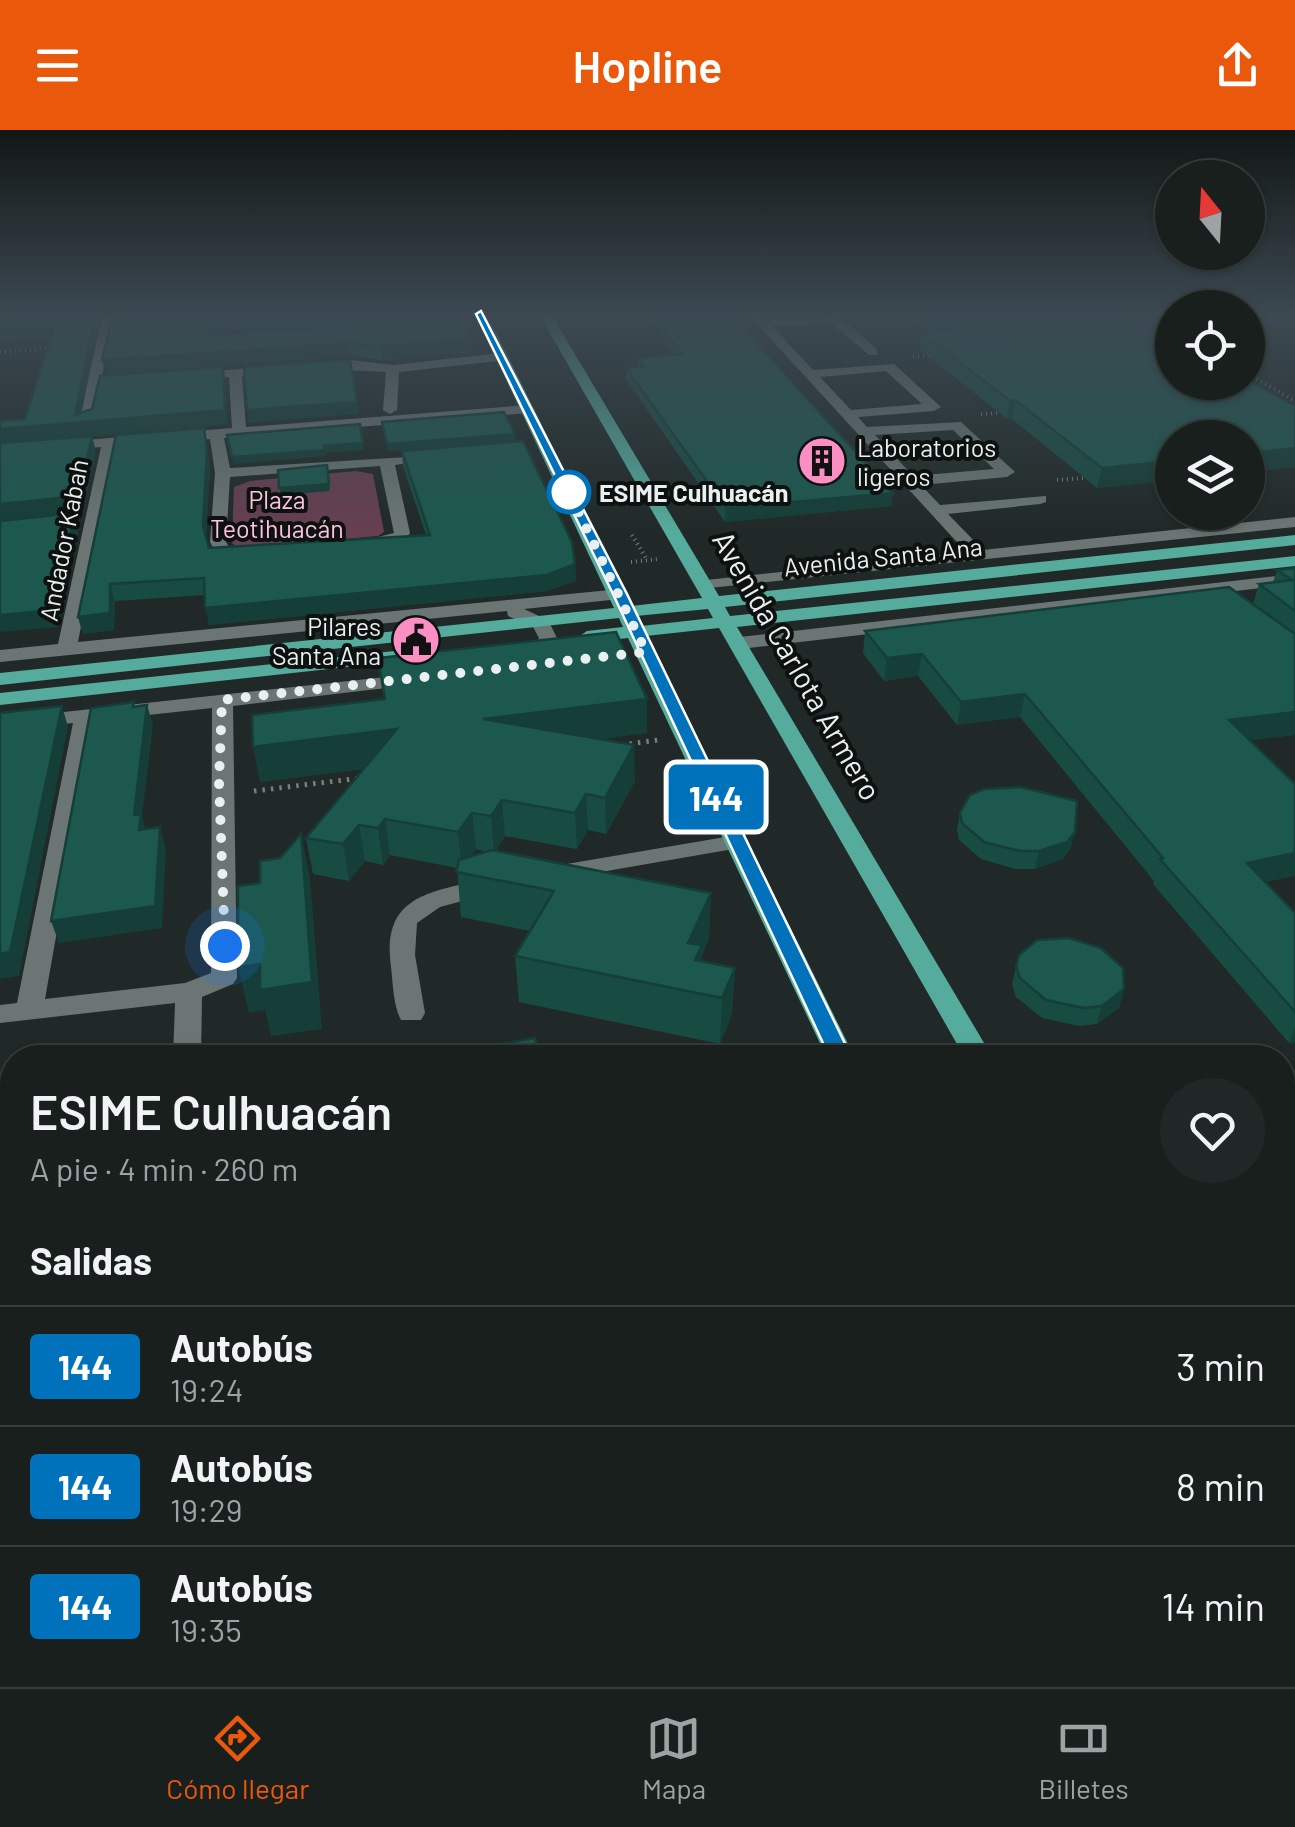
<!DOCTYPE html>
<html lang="es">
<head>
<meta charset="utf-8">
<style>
  body { margin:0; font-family:Barlow,sans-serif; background:#212726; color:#f1f3f6; height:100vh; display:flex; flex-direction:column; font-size:38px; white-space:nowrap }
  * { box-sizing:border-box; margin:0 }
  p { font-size:32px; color:#9fa2a4 }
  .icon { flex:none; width:55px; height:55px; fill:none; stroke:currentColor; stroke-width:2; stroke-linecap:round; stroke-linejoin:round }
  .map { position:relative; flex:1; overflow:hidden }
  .details { position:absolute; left:0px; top:915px; width:1295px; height:642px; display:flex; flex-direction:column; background:#181f1d; border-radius:40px 40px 0 0; box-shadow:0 2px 8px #0004,0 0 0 2px #363d3b }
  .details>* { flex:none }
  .badge { padding:0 20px; border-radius:8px; font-size:35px; line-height:65px }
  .needle { width:65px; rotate:342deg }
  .fabs { position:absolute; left:1155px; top:30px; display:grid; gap:20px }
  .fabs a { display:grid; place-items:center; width:110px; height:110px; border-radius:50%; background:#181f1d; box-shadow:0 2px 8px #0004,0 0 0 2px #363d3b; font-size:50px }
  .you { position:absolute; width:50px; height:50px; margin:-25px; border:8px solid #fff; border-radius:50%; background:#1a73e8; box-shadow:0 0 0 15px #1a73e833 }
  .map>.badge { position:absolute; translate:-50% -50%; box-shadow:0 0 0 5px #fff }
  h2 { padding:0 30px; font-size:38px; line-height:90px }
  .round { display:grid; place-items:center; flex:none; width:105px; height:105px; border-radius:52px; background:#212726 }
  .overview { display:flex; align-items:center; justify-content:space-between; height:170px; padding:0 30px }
  h1 { font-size:48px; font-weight:600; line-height:75px }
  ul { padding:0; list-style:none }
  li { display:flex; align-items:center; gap:30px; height:120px; padding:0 30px; border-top:2px solid #363d3b }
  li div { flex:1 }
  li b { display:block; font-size:38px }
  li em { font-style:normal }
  li .badge { min-width:110px; font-weight:700; text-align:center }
  header { display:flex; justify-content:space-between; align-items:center; height:130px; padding:0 30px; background:#ea580c; color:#fff; font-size:45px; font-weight:600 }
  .menu { display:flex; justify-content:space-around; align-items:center; height:140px; border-top:2px solid #363d3b; background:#181f1d; font-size:28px; color:#9fa2a4 }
  .menu a { display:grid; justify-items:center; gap:5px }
  .menu .on { color:#ea580c }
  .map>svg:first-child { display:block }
  .green { fill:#663f51 }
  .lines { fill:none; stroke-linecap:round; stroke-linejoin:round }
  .path-far1 { stroke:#777f7d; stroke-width:4; stroke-dasharray:1 4; stroke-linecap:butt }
  .path { stroke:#777f7d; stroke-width:5; stroke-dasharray:2.5 6; stroke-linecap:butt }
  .minor { fill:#6b7674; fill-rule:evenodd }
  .major { fill:#55ab9c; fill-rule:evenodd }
  .wall { fill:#184c43; fill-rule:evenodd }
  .shaded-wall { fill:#143e37 }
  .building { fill:#1c584e; stroke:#143e37; stroke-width:2.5 }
  .line { fill:#0072bc; stroke:#fff; stroke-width:2.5 }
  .walk { stroke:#eaf0ef; stroke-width:10; stroke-dasharray:0 18 }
  .stop-dot { fill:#fff; stroke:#0072bc; stroke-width:5 }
  .labels { text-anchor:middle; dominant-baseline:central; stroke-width:8; stroke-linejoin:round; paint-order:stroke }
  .far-poi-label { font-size:25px; fill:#eaf0ef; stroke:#0d1110; text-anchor:start }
  .far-stop-label { font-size:25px; font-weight:bold; fill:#eaf0ef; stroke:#0d1110; text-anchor:start }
  .far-park-label { font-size:25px; fill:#ffc3de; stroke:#0d1110 }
  .far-street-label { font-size:25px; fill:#eaf0ef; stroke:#0d1110 }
  .street-label { font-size:30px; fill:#eaf0ef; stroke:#0d1110 }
</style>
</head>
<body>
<header><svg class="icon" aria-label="menu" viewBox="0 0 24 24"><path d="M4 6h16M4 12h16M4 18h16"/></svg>Hopline<svg class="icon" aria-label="share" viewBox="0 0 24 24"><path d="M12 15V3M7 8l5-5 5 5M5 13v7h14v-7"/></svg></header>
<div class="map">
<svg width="1295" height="1557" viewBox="0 0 1295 1557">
  <rect width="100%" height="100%" fill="#202927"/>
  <g class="green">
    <polygon points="356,341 373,344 384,402 378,406 238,419 232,413 234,357 250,351"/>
    <polygon points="12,998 12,1545 143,1545 142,1557 0,1557 0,1000"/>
  </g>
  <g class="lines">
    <g class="path-far1">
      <polyline points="1144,184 1172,200"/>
      <polyline points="0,222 54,218"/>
      <polyline points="913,227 929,226"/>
      <polyline points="1248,244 1295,271"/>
      <polyline points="981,284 998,283"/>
      <polyline points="1057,350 1084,348"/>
      <polyline points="632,405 647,430"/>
      <polyline points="631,432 658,429"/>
    </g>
    <g class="path">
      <polyline points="621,615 658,610"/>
      <polyline points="254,661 361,648"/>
    </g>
    <g class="minor">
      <polygon points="103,184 115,184 92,293 85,297 78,293"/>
      <path d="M748,184H760L766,190L838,186L877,219V225H869L831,193L773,197L813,240L894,234L941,277L934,281L858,287L867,297L961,292L1015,342L1007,347L921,355L940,375L1046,366V372L1040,374L948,384L983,420L1295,387V397L700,459L697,455L706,450L966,422ZM886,241L922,274L851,280L820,247ZM953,300L994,339L913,346L875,305Z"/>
      <path d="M501,223L507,227L506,230L399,242L397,280L390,284L383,280L386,242C369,240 320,242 311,237L351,230L393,235Z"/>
      <polygon points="277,236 284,240 282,243 242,246 246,297 528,275 535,279 528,283 224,308 230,338 407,327 407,333 395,335 410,403 403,414 368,420 360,415 362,411 394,403 380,336 230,347 226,412 229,417 254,420 254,428 217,425 210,412 215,343 210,309 116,316 78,512 620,459 629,464 620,469 524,479 548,490 557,508 546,528 525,538 515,532 531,520 539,508 533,497 508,486 507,481 0,532 0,520 58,514 101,317 0,325 0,317 232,298 229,247 193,250 188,249 188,243"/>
      <polygon points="1295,444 1295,454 740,519 730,513 740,507"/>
      <path d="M413,544L420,546V554L233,576L237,848L233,854L202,867L201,928H173L175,873L0,893V875L17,873L73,593L0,601V589ZM212,578L211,843L185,853L45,869L94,591Z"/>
      <polygon points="737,705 745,707 749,712 745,717 549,751 537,744 549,737"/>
      <path d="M490,748L499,751L502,756L499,761L440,777L417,793L415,825L425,883L421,890H401C393,875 393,853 391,837C381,763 433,762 490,748Z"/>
      <polygon points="12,946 12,967 0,970 0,948"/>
      <polygon points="1295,980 1295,1002 1282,1005 1282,983"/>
      <polygon points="1295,1371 1295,1409 1282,1411 1282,1373"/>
      <polygon points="135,1545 177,1545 176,1557 134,1557"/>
      <polygon points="441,1545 483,1545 485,1557 443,1557"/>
      <polygon points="545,1545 637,1545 632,1557 540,1557"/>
      <polygon points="701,1545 743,1545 746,1557 704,1557"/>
    </g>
    <g class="major">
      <path d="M475,184H487L631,476L702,468L539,184H551L719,466L1295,405V415L725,477L730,486L1295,426V436L737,497L993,928H965L719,498L646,506L855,928H827L628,508L587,513L578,507L587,501L623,497L619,488L0,555V543L614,478ZM708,479L713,488L641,496L636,486Z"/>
      <polygon points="413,519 423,525 420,529 0,575 0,563"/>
      <polygon points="1282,1420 1295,1426 1295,1485 1282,1480"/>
      <polygon points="1116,1545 1159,1545 1164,1557 1121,1557"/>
    </g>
  </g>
  <g class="wall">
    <polygon points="113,184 347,184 346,191 338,195 214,203 212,205 472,209 473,222 382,230 351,226 106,244"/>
    <polygon points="645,184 730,184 893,363 891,376 725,392 626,249 626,238 638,237 638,228 675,225"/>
    <polygon points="914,184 1124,184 1295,337 1248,342 1248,308 1172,308 1172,350 1097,358 1012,289 1007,289 919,219 921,202 927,201 913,191"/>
    <polygon points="402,321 575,434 576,451 547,461 209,495 205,465 115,471 114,500 83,504 78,487 210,336 206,408 209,418 426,405 403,336"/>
    <polygon points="1295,438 1295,605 1250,610 1265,752 1295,783 1295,912 1289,913 1153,754 1154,751 1020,587 957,595 918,546 884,551 863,523 865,501 1253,474 1259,454 1273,452 1277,440"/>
    <path d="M378,528L647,603L600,609L635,651L606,704L588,700L577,719L505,706L496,721L711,763L709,808L702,826L701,831L735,838L732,884L720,914L519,872L515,826L530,801L461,787L457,738L390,725L383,735L365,731L349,751L313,744L306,708L363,639L260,652L384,569ZM476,719L487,722L471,726Z"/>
    <polygon points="960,683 1075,702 1070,719 1063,729 1035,739 1016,739 981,729 959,710 957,700"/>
    <polygon points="1019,825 1124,859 1119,878 1097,894 1079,896 1042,888 1016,867 1012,854"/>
    <polygon points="1295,995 1295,1167 1282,1150 1282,998"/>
  </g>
  <g class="shaded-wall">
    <polygon points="95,184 100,184 80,292 223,237 225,251 228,295 0,314 0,299 75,285"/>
    <polygon points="318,184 347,184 346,191 338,195 214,203 204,210 202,197 211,190"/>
    <polygon points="55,195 58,208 0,212 0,199"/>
    <polygon points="472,209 473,222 382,230 380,216"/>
    <polygon points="349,213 351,226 106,244 102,230"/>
    <polygon points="1015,270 1012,289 1007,289 1010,271"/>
    <polygon points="357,272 358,284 249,293 247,280"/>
    <polygon points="204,298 210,336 206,412 203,396"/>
    <polygon points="515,304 516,311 388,321 387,314"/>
    <polygon points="92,306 96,321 83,382 0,390 0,374"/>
    <polygon points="363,313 364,320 325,323 324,316"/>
    <polygon points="1295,318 1295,337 1248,342 1248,323"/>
    <polygon points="325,320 326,326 233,334 232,327"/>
    <polygon points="1172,331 1172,350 1097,358 1102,338"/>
    <polygon points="329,354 330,361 281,365 279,358"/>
    <polygon points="893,363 891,376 725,392 726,378"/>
    <polygon points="75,383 79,399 58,497 0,502 0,485"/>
    <polygon points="575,434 576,451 547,461 209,495 205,478"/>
    <polygon points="110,454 115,471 114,500 83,504 78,487"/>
    <polygon points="922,524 918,546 884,551 887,528"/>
    <polygon points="1025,564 1020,587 957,595 961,572"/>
    <polygon points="647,569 647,603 486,624 483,589"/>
    <polygon points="147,575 153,595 142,687 147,705 146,721 134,685"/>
    <polygon points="62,576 68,597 19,846 0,849 0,824"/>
    <polygon points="1295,582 1295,605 1222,614 1229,590"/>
    <polygon points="397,599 401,634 260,652 253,617"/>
    <polygon points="634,615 635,651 606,704 605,668"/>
    <polygon points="586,664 588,700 577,719 575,683"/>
    <polygon points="502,670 505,706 494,723 491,686"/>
    <polygon points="472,683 476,719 462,739 458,702"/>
    <polygon points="385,689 390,725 383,735 378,698"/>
    <polygon points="359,695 365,731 349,751 343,714"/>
    <polygon points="160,697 166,719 162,798 59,813 51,791"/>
    <polygon points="1075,702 1070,719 1063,729 1035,739 1039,721"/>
    <polygon points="301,704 310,748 322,899 271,906 265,880 249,883 238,837"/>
    <polygon points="1295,723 1295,746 1238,758 1247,733"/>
    <polygon points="711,763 709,808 702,826 700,861 688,813"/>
    <polygon points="735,838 732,884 720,914 722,868"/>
    <polygon points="1124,859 1119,878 1097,894 1102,876"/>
    <polygon points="1295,898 1295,912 1289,913"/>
  </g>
  <g class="building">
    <polygon points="0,184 95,184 75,285 92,279 100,246 223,237 225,280 0,299 0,291 25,289 55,195 0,199"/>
    <polygon points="113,184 318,184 211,190 202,197 209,205 340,197 364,184 460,184 472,209 380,216 349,213 102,230"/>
    <polygon points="653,184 730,184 893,363 726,378 626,238 644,236 638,228 682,224"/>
    <polygon points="928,184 1124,184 1172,210 1172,252 1248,252 1248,250 1295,276 1295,318 1248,323 1248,308 1172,308 1172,331 1102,338 1015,270 1010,271 921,202 950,199"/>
    <polygon points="350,230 357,272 247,280 244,237"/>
    <polygon points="504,282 515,304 387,314 382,292"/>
    <polygon points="360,294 363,313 324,316 325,320 232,327 227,305"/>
    <polygon points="204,298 207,321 203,396 209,418 430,405 402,321 523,311 572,412 575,434 547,445 205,478 204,448 110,454 110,483 78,487 116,305"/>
    <polygon points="92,306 79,366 0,374 0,313"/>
    <polygon points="327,335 329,354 279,358 278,340"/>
    <polygon points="75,383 53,480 0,485 0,391"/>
    <polygon points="1295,438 1295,481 1259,454 1292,450 1277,440"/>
    <polygon points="1229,457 1295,504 1295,582 1229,590 1295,654 1295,723 1247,733 1295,783 1295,882 1160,729 1163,728 1025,564 961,572 922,524 887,528 865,501"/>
    <polygon points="616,502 647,569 483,589 634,615 605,668 586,664 575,683 502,670 491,686 472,683 458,702 385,689 378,698 359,695 343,714 306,708 397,599 253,617 252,585 385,569 378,528"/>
    <polygon points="134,572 133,577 147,575 134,685 141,684 139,700 160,697 155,776 51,791 91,578"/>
    <polygon points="62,576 10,822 0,824 0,583"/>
    <polygon points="1021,657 1077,671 1075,702 1067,712 1039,721 1020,721 984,712 962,693 960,683 970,665 984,659"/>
    <polygon points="301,704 312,852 260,860 260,834 238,837 238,756 260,753 260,731 280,728"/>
    <polygon points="492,720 711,763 688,813 702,815 695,830 735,838 722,868 515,826 554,761 456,742 459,730"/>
    <polygon points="1069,808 1101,818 1123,838 1124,859 1102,876 1084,878 1046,870 1020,848 1016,836 1019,825 1037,810"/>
    <polygon points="535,908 540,928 419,928"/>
    <polygon points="1295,995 1295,1089 1282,1073 1282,998"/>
    <polygon points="1295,1097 1295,1113 1284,1099"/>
  </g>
  <linearGradient id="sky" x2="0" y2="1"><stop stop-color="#121715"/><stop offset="0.46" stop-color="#3c4952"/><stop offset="1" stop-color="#3c4952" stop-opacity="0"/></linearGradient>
  <rect width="1295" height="402" fill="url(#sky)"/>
  <polygon class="line" points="481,181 627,464 852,928 849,933 833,933 830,928 613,464 476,184"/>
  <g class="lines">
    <polyline class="walk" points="225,816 219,652 222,570 646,522 569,362"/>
  </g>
  <defs>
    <g id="building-disc" transform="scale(2.5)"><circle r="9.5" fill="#fb8fc4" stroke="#0d1110"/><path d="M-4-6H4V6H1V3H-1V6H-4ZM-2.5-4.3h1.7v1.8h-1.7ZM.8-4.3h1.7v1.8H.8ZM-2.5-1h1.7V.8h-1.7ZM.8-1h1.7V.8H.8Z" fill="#111"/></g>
    <g id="civic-disc" transform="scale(2.5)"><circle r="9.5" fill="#fb8fc4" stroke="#0d1110"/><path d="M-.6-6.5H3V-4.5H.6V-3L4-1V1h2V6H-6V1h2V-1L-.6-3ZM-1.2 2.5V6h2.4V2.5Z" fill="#111"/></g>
  </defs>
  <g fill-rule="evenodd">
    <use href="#building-disc" x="822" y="331"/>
    <use href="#civic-disc" x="416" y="510"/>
  </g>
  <circle class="stop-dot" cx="569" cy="362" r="20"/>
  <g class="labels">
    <g class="far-poi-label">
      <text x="857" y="317">Laboratorios<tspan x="857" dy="29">ligeros</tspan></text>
      <text x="381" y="496" text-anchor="end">Pilares<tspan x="381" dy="29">Santa Ana</tspan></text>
    </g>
    <g class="far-stop-label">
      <text x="599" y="362">ESIME Culhuacán</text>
    </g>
    <g class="far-park-label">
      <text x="277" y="369">Plaza<tspan x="277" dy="29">Teotihuacán</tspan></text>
    </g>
    <g class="far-street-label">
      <text transform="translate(63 410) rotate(-79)">Andador Kabah</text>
      <text transform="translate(883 426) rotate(-6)">Avenida Santa Ana</text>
    </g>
    <g class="street-label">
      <text transform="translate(798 535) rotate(60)">Avenida Carlota Armero</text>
    </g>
  </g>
</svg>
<div class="fabs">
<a><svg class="needle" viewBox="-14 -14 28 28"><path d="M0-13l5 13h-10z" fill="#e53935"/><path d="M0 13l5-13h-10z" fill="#9fa2a4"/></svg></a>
<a><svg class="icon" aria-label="locate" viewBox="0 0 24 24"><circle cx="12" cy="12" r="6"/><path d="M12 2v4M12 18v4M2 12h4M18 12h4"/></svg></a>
<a><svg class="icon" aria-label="layers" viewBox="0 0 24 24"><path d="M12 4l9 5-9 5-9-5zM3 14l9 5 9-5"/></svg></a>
</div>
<div class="you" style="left:225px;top:816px"></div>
<b class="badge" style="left:716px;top:667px;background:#0072bc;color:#fff">144</b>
<section class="details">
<div class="overview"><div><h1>ESIME Culhuacán</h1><p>A pie · 4 min · 260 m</p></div><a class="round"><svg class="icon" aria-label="heart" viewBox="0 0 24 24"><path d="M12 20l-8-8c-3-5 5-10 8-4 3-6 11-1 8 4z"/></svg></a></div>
<h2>Salidas</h2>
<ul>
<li><span class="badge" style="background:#0072bc;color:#fff">144</span><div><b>Autobús</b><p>19:24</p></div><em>3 min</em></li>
<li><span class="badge" style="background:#0072bc;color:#fff">144</span><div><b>Autobús</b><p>19:29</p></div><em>8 min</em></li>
<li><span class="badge" style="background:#0072bc;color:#fff">144</span><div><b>Autobús</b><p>19:35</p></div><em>14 min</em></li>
</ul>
</section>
</div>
<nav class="menu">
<a class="on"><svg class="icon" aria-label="directions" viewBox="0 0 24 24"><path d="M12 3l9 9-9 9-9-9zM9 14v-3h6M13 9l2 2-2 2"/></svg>Cómo llegar</a>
<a><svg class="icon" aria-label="map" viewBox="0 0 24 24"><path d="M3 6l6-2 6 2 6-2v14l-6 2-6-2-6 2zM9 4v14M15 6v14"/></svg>Mapa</a>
<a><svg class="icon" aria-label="tickets" viewBox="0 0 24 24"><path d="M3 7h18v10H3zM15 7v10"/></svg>Billetes</a>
</nav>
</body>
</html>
